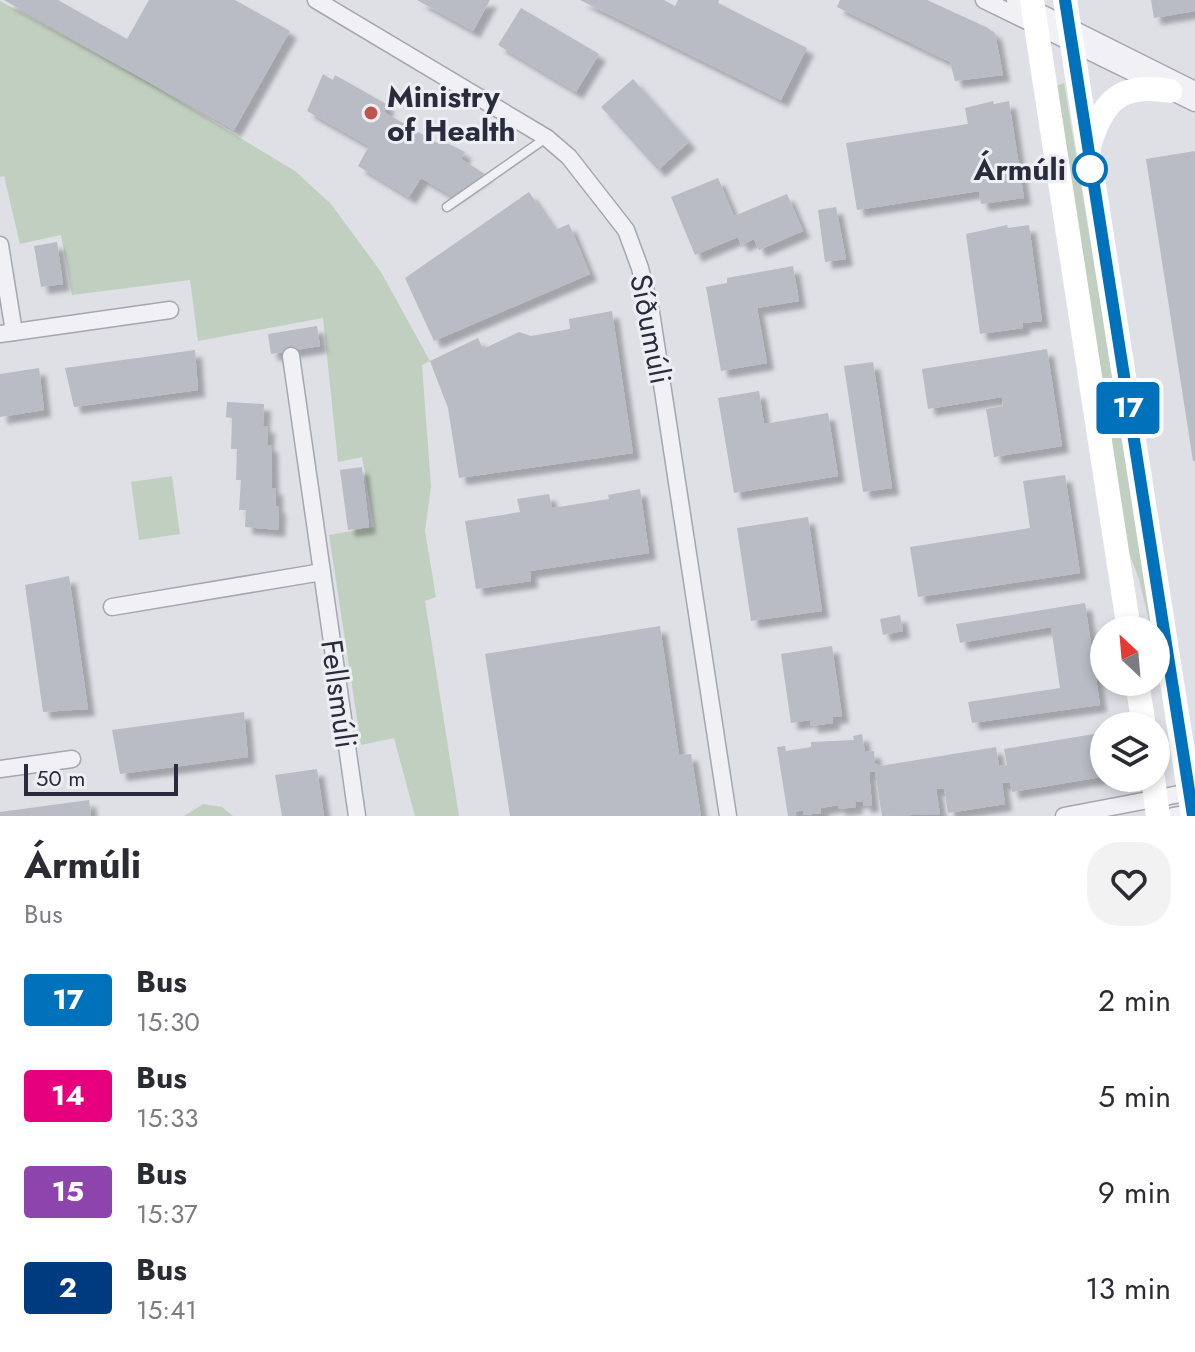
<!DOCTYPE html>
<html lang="en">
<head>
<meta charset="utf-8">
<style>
  body { margin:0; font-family:Jost,sans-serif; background:#f2f2f3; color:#2b2b33; height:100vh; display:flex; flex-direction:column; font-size:30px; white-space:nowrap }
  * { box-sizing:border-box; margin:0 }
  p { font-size:26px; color:#7c7c81 }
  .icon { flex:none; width:44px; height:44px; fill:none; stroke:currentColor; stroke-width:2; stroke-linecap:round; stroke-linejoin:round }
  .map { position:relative; height:816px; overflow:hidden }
  .side { display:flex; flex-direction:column; background:#fff; flex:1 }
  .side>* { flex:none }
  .badge { padding:0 16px; border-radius:6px; font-size:28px; line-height:52px }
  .needle { width:52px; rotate:334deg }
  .controls { position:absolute; left:1090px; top:616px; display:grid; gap:16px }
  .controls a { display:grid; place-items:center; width:80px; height:80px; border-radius:50%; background:#fff; box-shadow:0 4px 12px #0003; font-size:40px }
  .scale { position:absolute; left:24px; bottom:20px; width:154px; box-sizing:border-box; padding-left:8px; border:4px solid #292c3c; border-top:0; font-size:22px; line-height:28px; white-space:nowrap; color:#292c3c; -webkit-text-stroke:6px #edeff4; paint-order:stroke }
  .map>.badge { position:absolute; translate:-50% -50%; box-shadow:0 0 0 4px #fff }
  .round { display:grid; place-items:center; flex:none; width:84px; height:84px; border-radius:32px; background:#f2f2f3 }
  .head { display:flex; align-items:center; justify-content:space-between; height:136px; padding:0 24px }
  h1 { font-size:38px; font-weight:700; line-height:60px }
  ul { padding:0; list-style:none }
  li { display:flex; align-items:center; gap:24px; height:96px; padding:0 24px }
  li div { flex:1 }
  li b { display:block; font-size:30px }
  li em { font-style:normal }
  li .badge { min-width:88px; font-weight:700; text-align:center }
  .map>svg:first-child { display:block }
  .green { fill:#c1cfc0 }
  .building { fill:#b9bbc5; filter:url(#shadow) }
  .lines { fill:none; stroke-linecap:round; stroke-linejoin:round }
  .lane-casing { stroke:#a4a6b0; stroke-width:11 }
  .street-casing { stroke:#a4a6b0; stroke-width:19 }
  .lane { stroke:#f1f1f5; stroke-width:8 }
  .street { stroke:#f1f1f5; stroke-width:16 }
  .secondary { stroke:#fff; stroke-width:24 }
  .line-casing { stroke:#fff; stroke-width:18 }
  .line { stroke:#0072bc; stroke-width:12 }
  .poi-dot { fill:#c0534e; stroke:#edeff4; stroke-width:3 }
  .stop-dot { fill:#fff; stroke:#0072bc; stroke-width:4 }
  .labels { text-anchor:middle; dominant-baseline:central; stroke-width:6; stroke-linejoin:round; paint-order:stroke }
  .poi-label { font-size:30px; font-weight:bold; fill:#292c3c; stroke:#edeff4; text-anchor:start }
  .stop-label { font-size:30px; font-weight:bold; fill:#292c3c; stroke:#edeff4; text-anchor:end }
  .street-label { font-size:30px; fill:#292c3c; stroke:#edeff4 }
</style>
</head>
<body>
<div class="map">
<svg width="1195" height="816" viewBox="0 0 1195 816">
  <defs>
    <filter id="shadow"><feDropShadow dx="7" dy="7" stdDeviation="2" flood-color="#0004"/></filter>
  </defs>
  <rect width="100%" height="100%" fill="#dee0e6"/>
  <g class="green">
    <polygon points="0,1 148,82 295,171 331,204 381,272 430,361 422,365 431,486 425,531 436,597 425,601 459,816 415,816 394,738 361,745 329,535 374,527 362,457 338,462 323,318 198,341 190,280 72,295 61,235 20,244 4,176 0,177"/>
    <polygon points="1064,83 1155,630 1151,630 1139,579 1123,537 1056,86"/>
    <polygon points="172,476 180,534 139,540 131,482"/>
    <polygon points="203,804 222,807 233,816 184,816"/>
  </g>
  <g class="building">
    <polygon points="4,0 58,0 127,39 149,0 235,0 290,31 234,130"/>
    <polygon points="417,0 490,0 473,31"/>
    <polygon points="580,0 664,0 675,6 678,0 719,0 718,3 807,48 781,100"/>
    <polygon points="840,0 927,0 986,27 995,33 1003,75 955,81 950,62 837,7"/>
    <polygon points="1151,0 1195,0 1195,11 1154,18"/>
    <polygon points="521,8 599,54 576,92 498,45"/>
    <polygon points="323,74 333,80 335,75 388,105 384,112 437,143 439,139 465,152 461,159 485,174 452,196 421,178 409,197 358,166 369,146 307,111"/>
    <polygon points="633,79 689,142 658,170 601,107"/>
    <polygon points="993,101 994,104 1009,101 1024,198 981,204 979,191 857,210 846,143 968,124 965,108"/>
    <polygon points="1195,151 1195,461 1193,461 1146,159"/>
    <polygon points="718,178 734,216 787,194 803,231 759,250 754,239 741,245 738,237 695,255 671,197"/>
    <polygon points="529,192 555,230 569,224 590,274 434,341 405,278"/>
    <polygon points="836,207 846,259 825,262 818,210"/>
    <polygon points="1007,225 1008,228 1029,225 1042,321 1023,323 1023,328 980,334 966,234"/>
    <polygon points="57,242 63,284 41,287 34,246"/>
    <polygon points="793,266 799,301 757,308 767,363 721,371 706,287 727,283 727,278"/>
    <polygon points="612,311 633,453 459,478 448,408 430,361 478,338 483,349 519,332 531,336 570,329 569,319"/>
    <polygon points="317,326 320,346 271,354 268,334"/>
    <polygon points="1047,349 1062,446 994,457 986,409 1003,406 1002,397 928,409 922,369"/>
    <polygon points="195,350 198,390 74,407 65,368"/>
    <polygon points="873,362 892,488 863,492 844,366"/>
    <polygon points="39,368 44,410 0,417 0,374"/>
    <polygon points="759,391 764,424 828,413 838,476 734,493 718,398"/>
    <polygon points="227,402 264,404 263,426 268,426 267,445 271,445 272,488 276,488 276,506 279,507 278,530 245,527 246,510 239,510 241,480 236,480 237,449 231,449 232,418 226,417"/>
    <polygon points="362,467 369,527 348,530 340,470"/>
    <polygon points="1065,475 1080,573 918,597 910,547 1030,528 1023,481"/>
    <polygon points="640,489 649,553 530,571 531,581 476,589 465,521 520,512 517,499 549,494 552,508 609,499 608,495"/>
    <polygon points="808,517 822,611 751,621 737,528"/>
    <polygon points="69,576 88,709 43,712 25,585"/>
    <polygon points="1085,603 1100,705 972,723 968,702 1060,688 1051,627 960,643 956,624"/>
    <polygon points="900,615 903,631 883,635 880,619"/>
    <polygon points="660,626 679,755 691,754 701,816 510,816 485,654"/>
    <polygon points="832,646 842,716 833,717 833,723 811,726 810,720 791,723 781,654"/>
    <polygon points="244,712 248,757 120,774 112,730"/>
    <polygon points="862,734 865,752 874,751 875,763 880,766 996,747 999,766 1007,765 1004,749 1094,734 1101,777 1012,792 1010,782 1002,783 1005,804 948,813 944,788 936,789 940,814 882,816 875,771 869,772 872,805 864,806 863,801 855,802 856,807 839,809 838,805 821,808 821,813 804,815 803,810 795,812 796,816 788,816 777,747 785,746 786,751 811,747 811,742 854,740 853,736"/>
    <polygon points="317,769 324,816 282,816 275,775"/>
    <polygon points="89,800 91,816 0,816 0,812"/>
  </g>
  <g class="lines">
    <g class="lane-casing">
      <polyline id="lane" points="447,207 546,138"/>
    </g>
    <g class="street-casing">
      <g id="street">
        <polyline points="316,0 547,138 569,157 626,230 640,268 651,312 728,816"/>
        <polyline points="984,0 1195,103"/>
        <polyline points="1015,0 1195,90"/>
        <polyline points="0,245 14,332"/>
        <polyline points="0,334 170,310"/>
        <polyline points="291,356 357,816"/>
        <polyline points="112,607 322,572"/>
        <polyline points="0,769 72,759"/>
        <polyline points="1064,816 1195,791"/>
        <polyline points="1173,816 1195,812"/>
      </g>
    </g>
    <use href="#lane" class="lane"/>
    <use href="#street" class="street"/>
    <g class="secondary">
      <polyline points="1032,0 1129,630"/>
      <polyline points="1065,0 1193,816"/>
      <path d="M1089,146C1103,101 1120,82 1170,91"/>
      <polyline points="1137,682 1144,726"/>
      <polyline points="1153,778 1158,816"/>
    </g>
  </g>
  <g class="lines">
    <g class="line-casing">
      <polyline id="line" points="1065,0 1193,816"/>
    </g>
    <use href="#line" class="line"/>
  </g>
  <circle class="poi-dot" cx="371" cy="113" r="8"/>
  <circle class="stop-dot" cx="1090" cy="169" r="16"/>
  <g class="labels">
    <g class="poi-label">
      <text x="387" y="96">Ministry<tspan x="387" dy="34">of Health</tspan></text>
    </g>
    <g class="stop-label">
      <text x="1066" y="169">Ármúli</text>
    </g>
    <g class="street-label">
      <text transform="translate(651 329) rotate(79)">Síðumúli</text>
      <text transform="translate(339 694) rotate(82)">Fellsmúli</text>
    </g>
  </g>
</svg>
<div class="controls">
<a><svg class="needle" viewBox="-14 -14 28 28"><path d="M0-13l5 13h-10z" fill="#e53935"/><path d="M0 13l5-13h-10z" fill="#7c7c81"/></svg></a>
<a><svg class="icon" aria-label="layers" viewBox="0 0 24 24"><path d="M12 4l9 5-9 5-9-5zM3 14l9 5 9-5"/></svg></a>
</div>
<div class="scale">50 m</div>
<b class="badge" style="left:1128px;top:408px;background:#0072bc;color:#fff">17</b>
</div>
<section class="side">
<div class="head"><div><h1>Ármúli</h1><p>Bus</p></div><a class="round"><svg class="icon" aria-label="heart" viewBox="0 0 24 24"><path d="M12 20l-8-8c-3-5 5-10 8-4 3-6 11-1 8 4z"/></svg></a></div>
<ul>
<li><span class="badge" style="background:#0072bc;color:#fff">17</span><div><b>Bus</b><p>15:30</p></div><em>2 min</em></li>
<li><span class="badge" style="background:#e6007e;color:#fff">14</span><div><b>Bus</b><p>15:33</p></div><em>5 min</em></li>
<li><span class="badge" style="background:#8e44ad;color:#fff">15</span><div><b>Bus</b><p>15:37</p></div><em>9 min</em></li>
<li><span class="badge" style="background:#003b80;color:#fff">2</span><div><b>Bus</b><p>15:41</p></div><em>13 min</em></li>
</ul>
</section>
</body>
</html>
